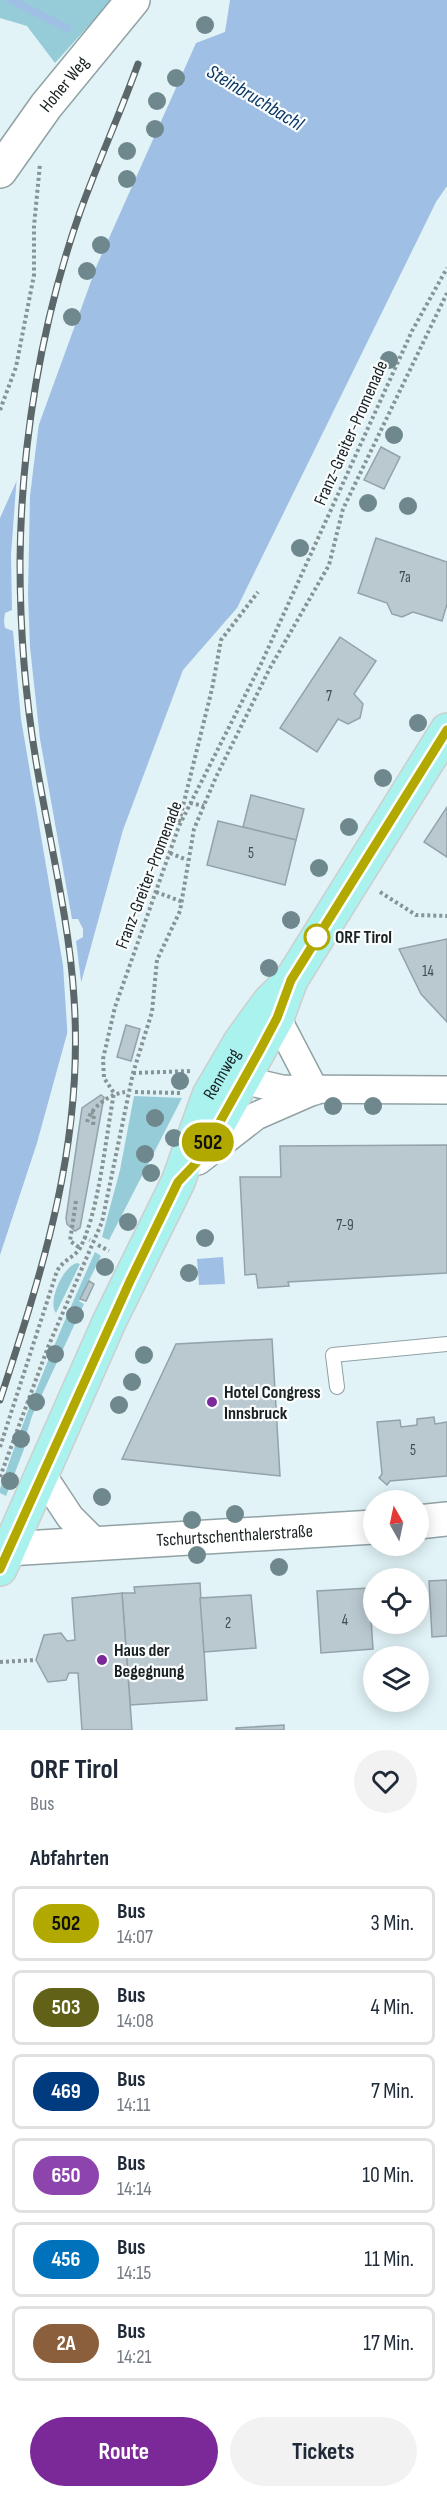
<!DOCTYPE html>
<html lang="de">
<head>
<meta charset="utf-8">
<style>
  body { margin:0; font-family:"Sofia Sans Condensed",sans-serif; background:#f2f2f3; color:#1f2937; height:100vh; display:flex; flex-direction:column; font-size:22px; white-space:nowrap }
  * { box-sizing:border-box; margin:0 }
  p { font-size:20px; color:#747a83 }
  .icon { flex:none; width:33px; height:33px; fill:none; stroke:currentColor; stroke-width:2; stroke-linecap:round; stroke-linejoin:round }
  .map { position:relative; height:1730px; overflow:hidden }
  .sheet { display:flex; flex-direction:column; background:#fff; flex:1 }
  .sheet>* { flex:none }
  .badge { padding:0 12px; border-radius:20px; font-size:21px; line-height:39px }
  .needle { width:39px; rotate:351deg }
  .controls { position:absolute; left:363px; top:1490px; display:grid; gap:12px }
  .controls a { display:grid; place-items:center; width:66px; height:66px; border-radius:50%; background:#fff; box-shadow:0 3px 15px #0003; font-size:30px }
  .map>.badge { position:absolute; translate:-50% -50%; box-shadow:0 0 0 3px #fff }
  h2 { padding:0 30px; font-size:22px; line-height:54px }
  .round { display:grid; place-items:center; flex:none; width:63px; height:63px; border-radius:32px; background:#f2f2f3 }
  .overview { display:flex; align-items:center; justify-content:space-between; height:102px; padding:0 30px }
  h1 { font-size:28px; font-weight:700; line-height:45px }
  .action { display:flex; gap:12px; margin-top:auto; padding:12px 30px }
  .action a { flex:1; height:69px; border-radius:36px; background:#7b2898; color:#fff; font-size:24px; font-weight:700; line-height:69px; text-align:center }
  .action a+a { background:#f2f2f3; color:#1f2937 }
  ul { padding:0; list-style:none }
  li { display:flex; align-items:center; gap:18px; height:75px; margin:0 12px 9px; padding:0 18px; border:3px solid #e0e1e3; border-radius:9px }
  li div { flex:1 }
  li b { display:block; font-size:22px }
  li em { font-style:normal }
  li .badge { min-width:66px; font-weight:700; text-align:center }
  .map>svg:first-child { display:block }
  .green { fill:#95ccd7 }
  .water { fill:#a0bfe4 }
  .pier { fill:#e1f3f7 }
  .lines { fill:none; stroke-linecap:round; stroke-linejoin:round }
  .stream { stroke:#a0bfe4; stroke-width:8 }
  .building { fill:#bac8d0; stroke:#94a2aa; stroke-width:1.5 }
  .lane-casing { stroke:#91a2a5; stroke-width:16 }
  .street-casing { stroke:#91a2a5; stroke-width:30 }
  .secondary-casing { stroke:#91a2a5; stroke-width:36 }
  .primary-casing { stroke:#cdcece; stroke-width:36 }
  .path { stroke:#879496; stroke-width:4; stroke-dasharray:3 3; stroke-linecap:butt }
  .lane { stroke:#fff; stroke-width:14 }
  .street { stroke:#fff; stroke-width:27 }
  .secondary { stroke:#fff; stroke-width:33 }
  .primary { stroke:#aaf2ee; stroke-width:33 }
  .rail-casing { stroke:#5c6769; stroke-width:7 }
  .rail { stroke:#fafdfe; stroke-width:4.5; stroke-dasharray:14; stroke-linecap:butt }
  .tree { fill:#6f888d }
  .line-casing { stroke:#fff; stroke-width:14 }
  .line { stroke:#b2a900; stroke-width:9 }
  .stop-dot { fill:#fff; stroke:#b2a900; stroke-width:3 }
  .poi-dot { fill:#7b2898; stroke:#fafdfe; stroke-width:2 }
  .labels { text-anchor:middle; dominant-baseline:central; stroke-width:4.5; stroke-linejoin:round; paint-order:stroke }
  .number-label { font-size:15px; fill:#424b4e }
  .street-label { font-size:18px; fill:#1a2122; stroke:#fafdfe }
  .stop-label { font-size:18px; font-weight:bold; fill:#1a2122; stroke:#fafdfe; text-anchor:start }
  .poi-label { font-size:18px; font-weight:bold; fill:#1a2122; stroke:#fafdfe; text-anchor:start }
  .water-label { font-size:20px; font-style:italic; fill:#0a3765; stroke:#fafdfe }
</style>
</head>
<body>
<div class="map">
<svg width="447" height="1730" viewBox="0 0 447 1730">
  <rect width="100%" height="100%" fill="#e1f3f7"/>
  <g class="green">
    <polygon points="0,0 112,0 55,63 27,26 0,18"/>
    <polygon points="134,1096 182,1098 109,1240 102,1237 120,1170"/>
    <path d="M95,1252L101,1256L79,1301L84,1304L32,1416L27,1432L24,1449L6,1496L0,1493V1489C27,1408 60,1330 95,1252Z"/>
    <path d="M77,1263L80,1264L56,1313C47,1302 63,1266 77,1263Z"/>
  </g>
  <g class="water">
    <polygon points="230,0 447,0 447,186 436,202 237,608 183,670 123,830 37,1143 0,1255 0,518 26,460 97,265 196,43 225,32"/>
    <polygon points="223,1257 225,1284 199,1285 197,1259"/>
  </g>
  <polygon class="pier" points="40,414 30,496 28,594 30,647 40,739 72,919 78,919 83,929 83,937 76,941 82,989 68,1042 63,965 21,719 13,631 5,628 4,621 5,613 12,610 11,555 17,474"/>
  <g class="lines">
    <polyline class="stream" points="11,0 67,28"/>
  </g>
  <g class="building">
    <polygon points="381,447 400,457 384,489 364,480"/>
    <polygon points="376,538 447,562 447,604 442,621 413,612 402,617 392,614 387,603 358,593"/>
    <polygon points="340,637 376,661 354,694 363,704 360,718 348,724 338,719 317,752 280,728"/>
    <polygon points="251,795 304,809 296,840 243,827"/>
    <polygon points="447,807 447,857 424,842"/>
    <polygon points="218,821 296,840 285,885 207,865"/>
    <polygon points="447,939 447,1022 421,994 399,949"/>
    <polygon points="126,1025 140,1029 131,1061 117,1057"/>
    <polygon points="101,1095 104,1097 80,1228 75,1231 67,1224 66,1218 82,1108"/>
    <polygon points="447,1145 447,1273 288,1282 289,1286 258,1288 256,1274 245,1275 240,1177 281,1177 280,1146"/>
    <polygon points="89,1281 94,1284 86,1301 80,1299"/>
    <polygon points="272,1339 280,1476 122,1459 176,1344"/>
    <polygon points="434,1417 435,1424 447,1422 447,1476 390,1481 387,1485 379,1478 382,1474 377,1422 400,1420 401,1427 417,1425 417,1419"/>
    <polygon points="447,1580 447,1636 432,1637 429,1581"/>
    <polygon points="200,1583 207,1700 130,1705 122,1593 135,1593 134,1587"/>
    <polygon points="369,1588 373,1649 321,1653 317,1591"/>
    <polygon points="122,1593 132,1730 82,1730 78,1673 69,1673 66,1680 48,1682 36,1660 44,1635 61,1633 67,1641 75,1640 72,1598"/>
    <polygon points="251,1595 256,1648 204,1652 200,1598"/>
    <polygon points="284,1725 284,1730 236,1730 236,1728"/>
  </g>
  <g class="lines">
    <g class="lane-casing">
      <polyline id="lane" points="337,1387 333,1355 447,1344"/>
    </g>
    <g class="street-casing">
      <g id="street">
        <polyline points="277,1018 315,1091"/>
        <polyline points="225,1076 282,1089 447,1090"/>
        <polyline points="198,1161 256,1116 311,1092"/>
        <polyline points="41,1473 70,1517 96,1543"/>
      </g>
    </g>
    <g class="secondary-casing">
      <g id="secondary">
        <path id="s1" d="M0,171L46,106L133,0"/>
        <polyline points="418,1522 447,1519"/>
        <path id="s2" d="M7,1549L374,1527"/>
      </g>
    </g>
    <g class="primary-casing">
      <g id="primary">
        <polyline points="214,1132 277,1018 291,980 447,730"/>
        <path id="s3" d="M0,1569L110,1320L178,1182L209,1095L240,1042L269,1002L291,980"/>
      </g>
    </g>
    <g class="path">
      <polyline points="0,410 16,367 34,275 34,226 40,164"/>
      <polyline points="190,803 204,806"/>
      <polyline points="179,822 212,689 221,640 258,592"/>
      <polyline points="170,853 187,860"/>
      <polyline points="156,892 183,902"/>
      <polyline points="380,892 416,915 447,916"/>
      <polyline points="133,1073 192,1071"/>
      <polyline points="135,1092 180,1093"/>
      <polyline points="91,1112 94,1113 93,1126"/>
      <path d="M87,1122C91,1107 110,1094 125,1092"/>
      <polyline points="76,1201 70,1241 80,1248"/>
      <polyline points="84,1237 90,1240"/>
      <polyline points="98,1245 109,1251"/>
      <path d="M0,1447L57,1271C64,1259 75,1257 80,1248C99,1212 106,1135 114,1093L104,1078L103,1059L115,1007L179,826L261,664L412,331L447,268"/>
      <polyline points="0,1477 48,1347 102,1222 133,1073 152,1012 157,960 180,911 194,829 216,777 270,668 329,565 343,509 447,293"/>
      <polyline points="0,1662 36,1660"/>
    </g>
    <use href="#lane" class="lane"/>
    <use href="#street" class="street"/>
    <use href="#secondary" class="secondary"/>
    <use href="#primary" class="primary"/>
    <g class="rail-casing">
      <path id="rail" d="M0,1400C44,1266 84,1141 74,998C69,918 49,840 36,761C25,695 20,629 20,562C21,444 41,323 80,212C98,162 120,114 138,64"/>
    </g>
    <use href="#rail" class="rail"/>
  </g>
  <g class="tree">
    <circle cx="205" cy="25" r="9"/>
    <circle cx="176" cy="78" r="9"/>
    <circle cx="157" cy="101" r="9"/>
    <circle cx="155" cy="129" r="9"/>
    <circle cx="127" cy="151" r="9"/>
    <circle cx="127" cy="179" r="9"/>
    <circle cx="101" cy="245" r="9"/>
    <circle cx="87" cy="271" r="9"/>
    <circle cx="72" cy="317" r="9"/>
    <circle cx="389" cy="360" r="9"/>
    <circle cx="394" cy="435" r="9"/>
    <circle cx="368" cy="503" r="9"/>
    <circle cx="408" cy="506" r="9"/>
    <circle cx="300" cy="548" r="9"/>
    <circle cx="418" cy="723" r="9"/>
    <circle cx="383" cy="778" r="9"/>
    <circle cx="349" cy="827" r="9"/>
    <circle cx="319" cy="868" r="9"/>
    <circle cx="291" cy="920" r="9"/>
    <circle cx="269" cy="968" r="9"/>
    <circle cx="180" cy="1081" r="9"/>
    <circle cx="333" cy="1106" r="9"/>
    <circle cx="373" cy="1106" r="9"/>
    <circle cx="155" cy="1118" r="9"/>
    <circle cx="174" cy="1138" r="9"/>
    <circle cx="145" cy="1154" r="9"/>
    <circle cx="151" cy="1173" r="9"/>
    <circle cx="128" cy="1222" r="9"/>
    <circle cx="205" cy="1238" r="9"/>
    <circle cx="105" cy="1267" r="9"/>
    <circle cx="189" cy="1273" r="9"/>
    <circle cx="75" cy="1315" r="9"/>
    <circle cx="55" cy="1354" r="9"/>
    <circle cx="144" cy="1355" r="9"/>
    <circle cx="132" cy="1382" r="9"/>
    <circle cx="36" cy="1402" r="9"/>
    <circle cx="119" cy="1405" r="9"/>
    <circle cx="21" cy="1439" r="9"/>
    <circle cx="10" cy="1481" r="9"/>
    <circle cx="102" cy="1497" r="9"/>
    <circle cx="235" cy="1514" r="9"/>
    <circle cx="192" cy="1520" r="9"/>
    <circle cx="197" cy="1555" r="9"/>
    <circle cx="279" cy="1567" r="9"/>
  </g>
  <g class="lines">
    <g class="line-casing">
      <polyline id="line" points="0,1569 130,1281 178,1182 198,1161 260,1050 277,1018 291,980 447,730"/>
    </g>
    <use href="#line" class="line"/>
  </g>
  <circle class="stop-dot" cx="317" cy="937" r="12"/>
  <g class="poi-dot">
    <circle cx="212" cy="1402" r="6"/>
    <circle cx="102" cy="1660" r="6"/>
  </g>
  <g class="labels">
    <g class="number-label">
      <text x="405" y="577">7a</text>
      <text x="329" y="696">7</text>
      <text x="251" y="853">5</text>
      <text x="428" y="971">14</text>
      <text x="345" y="1225">7-9</text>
      <text x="413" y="1450">5</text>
      <text x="345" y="1620">4</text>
      <text x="228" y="1623">2</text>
    </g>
    <g class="street-label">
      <text stroke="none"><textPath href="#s1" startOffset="108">Hoher Weg</textPath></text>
      <text transform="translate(351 433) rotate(-66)">Franz-Greiter-Promenade</text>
      <text transform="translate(149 875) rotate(-69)">Franz-Greiter-Promenade</text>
      <text stroke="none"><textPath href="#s3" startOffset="543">Rennweg</textPath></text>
      <text stroke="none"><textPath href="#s2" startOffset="228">Tschurtschenthalerstraße</textPath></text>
    </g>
    <g class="stop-label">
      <text x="335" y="937">ORF Tirol</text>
    </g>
    <g class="poi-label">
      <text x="224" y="1392">Hotel Congress<tspan x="224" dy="21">Innsbruck</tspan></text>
      <text x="114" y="1650">Haus der<tspan x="114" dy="21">Begegnung</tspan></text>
    </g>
    <g class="water-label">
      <text transform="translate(255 98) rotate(31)">Steinbruchbachl</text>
    </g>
  </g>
</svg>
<div class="controls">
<a><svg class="needle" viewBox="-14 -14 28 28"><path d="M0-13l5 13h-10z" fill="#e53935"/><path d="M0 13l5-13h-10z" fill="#747a83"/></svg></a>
<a><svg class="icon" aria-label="locate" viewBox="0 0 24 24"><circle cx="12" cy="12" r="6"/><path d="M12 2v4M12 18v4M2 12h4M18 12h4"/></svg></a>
<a><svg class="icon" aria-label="layers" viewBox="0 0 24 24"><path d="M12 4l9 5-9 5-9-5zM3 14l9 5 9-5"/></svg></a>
</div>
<b class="badge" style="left:208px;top:1142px;background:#b2a900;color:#111">502</b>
</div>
<section class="sheet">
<div class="overview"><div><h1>ORF Tirol</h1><p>Bus</p></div><a class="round"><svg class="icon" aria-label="heart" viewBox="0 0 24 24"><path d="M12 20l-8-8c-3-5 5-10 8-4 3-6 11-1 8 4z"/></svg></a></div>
<h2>Abfahrten</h2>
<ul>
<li><span class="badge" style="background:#b2a900;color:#111">502</span><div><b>Bus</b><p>14:07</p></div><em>3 Min.</em></li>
<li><span class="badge" style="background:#616118;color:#fff">503</span><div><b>Bus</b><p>14:08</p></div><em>4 Min.</em></li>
<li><span class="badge" style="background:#003b80;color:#fff">469</span><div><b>Bus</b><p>14:11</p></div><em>7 Min.</em></li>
<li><span class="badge" style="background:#8e44ad;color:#fff">650</span><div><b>Bus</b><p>14:14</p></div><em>10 Min.</em></li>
<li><span class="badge" style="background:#0072bc;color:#fff">456</span><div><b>Bus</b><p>14:15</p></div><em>11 Min.</em></li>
<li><span class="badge" style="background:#8b5e3c;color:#fff">2A</span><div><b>Bus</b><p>14:21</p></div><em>17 Min.</em></li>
</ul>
<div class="action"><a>Route</a><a>Tickets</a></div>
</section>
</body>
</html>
